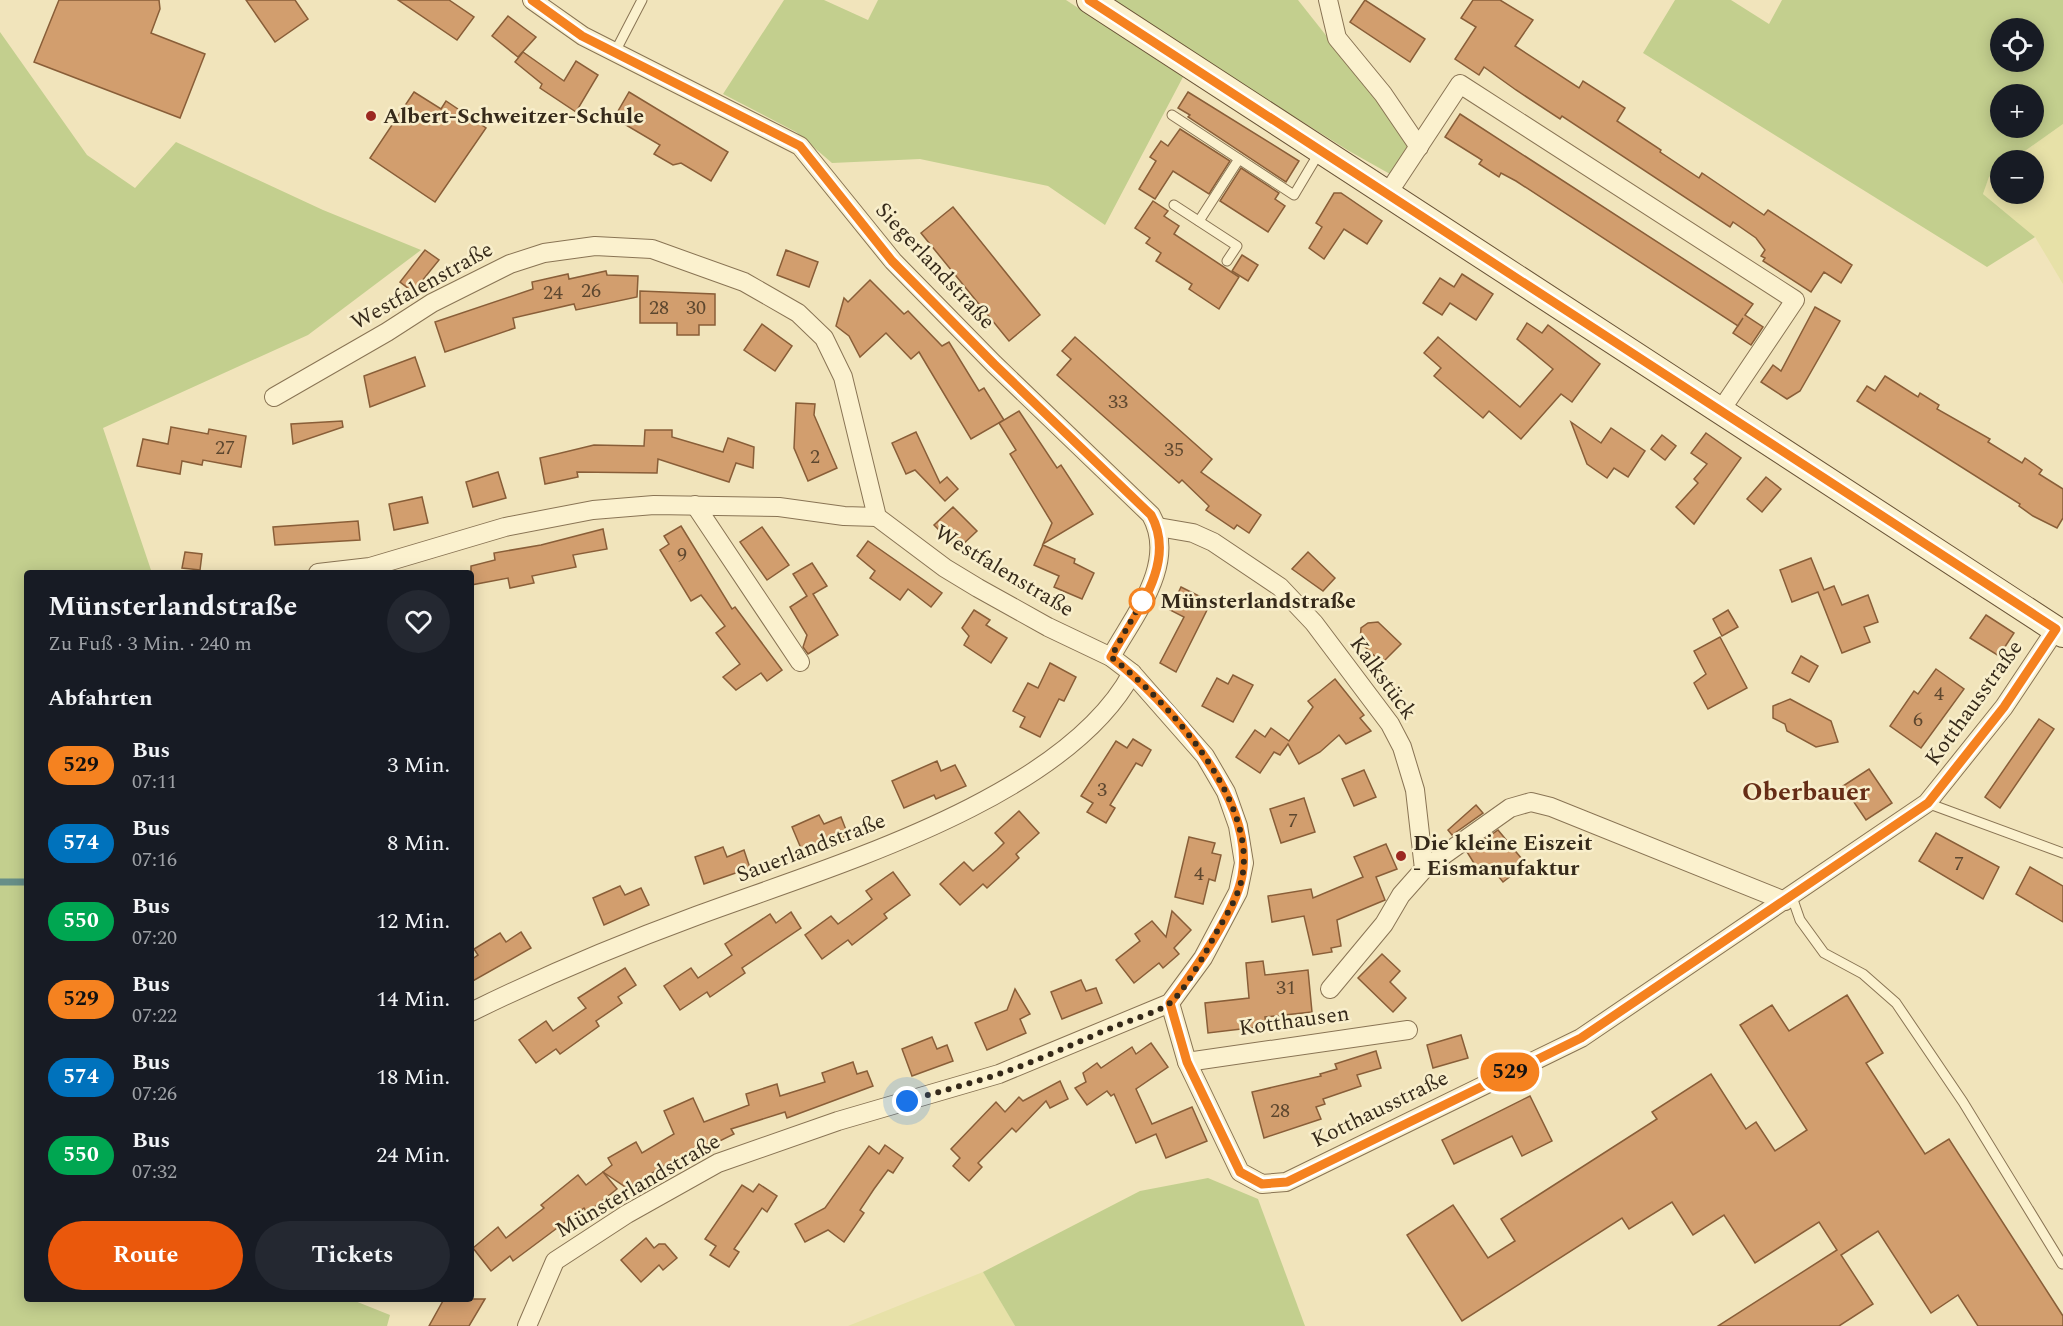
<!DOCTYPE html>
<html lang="de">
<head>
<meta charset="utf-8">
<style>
  body { margin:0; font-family:Spectral,serif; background:#242831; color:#f1f3f6; height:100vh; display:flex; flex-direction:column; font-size:22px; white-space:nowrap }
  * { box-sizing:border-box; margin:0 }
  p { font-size:20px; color:#9ea1a6 }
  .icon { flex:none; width:33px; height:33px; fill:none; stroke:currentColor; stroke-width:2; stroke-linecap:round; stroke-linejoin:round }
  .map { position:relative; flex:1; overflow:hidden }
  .side { position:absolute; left:24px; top:570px; width:450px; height:732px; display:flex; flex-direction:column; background:#171b24; border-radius:6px; box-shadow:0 3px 15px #0003 }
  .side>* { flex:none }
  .badge { padding:0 12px; border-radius:20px; font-size:21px; line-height:39px }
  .tools { position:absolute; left:1990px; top:18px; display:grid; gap:12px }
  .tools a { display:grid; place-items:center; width:54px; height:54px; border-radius:50%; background:#171b24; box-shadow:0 3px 15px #0003; font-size:30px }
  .you { position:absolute; width:30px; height:30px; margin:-15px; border:4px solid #fff; border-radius:50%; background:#1a73e8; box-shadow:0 0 0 9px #1a73e833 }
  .map>.badge { position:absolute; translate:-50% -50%; box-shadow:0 0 0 3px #fff }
  h2 { padding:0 24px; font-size:22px; line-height:54px }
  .round { display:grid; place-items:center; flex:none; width:63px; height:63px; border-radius:32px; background:#242831 }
  .headline { display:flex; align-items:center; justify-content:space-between; height:102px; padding:0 24px }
  h1 { font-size:28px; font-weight:700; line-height:45px }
  .action { display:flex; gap:12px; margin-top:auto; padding:12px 24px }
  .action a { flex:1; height:69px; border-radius:36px; background:#ea580c; color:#fff; font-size:24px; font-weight:700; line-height:69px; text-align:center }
  .action a+a { background:#242831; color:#f1f3f6 }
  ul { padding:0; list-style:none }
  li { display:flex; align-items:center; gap:18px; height:78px; padding:0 24px }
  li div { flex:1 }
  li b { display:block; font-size:22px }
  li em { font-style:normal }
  li .badge { min-width:66px; font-weight:700; text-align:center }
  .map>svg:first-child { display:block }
  .farmland { fill:#e7e1a8 }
  .green { fill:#c3cf8e; fill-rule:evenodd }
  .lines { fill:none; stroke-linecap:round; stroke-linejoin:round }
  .stream { stroke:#678f88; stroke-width:7 }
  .building { fill:#d29e6e; stroke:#895e38; stroke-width:1.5 }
  .service-casing { stroke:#897454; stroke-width:11 }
  .minor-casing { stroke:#897454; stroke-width:20 }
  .secondary-casing { stroke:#6a5437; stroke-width:28 }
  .service { stroke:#fbf1ce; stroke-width:9 }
  .minor { stroke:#fbf1ce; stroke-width:18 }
  .secondary { stroke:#fbf1ce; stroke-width:26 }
  .line-casing { stroke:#fff; stroke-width:14 }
  .line { stroke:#f58220; stroke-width:9 }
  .walk { stroke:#362a1a; stroke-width:6; stroke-dasharray:0 10.8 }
  .poi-dot { fill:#9c2820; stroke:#f8eecb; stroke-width:2 }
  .stop-dot { fill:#fff; stroke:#f58220; stroke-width:3 }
  .labels { text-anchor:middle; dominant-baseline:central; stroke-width:5; stroke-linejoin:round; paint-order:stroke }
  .number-label { font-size:20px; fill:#5d472f }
  .poi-label { font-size:22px; font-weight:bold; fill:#362a1a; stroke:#f8eecb; text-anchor:start }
  .street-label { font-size:22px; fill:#362a1a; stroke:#f8eecb }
  .stop-label { font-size:22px; font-weight:bold; fill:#362a1a; stroke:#f8eecb; text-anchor:start }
  .quarter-label { font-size:26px; font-weight:bold; fill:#662d16; stroke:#f8eecb }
</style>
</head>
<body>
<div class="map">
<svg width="2063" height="1326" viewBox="0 0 2063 1326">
  <rect width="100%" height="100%" fill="#f1e4bb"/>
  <g class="farmland">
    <polygon points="2063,124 2063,284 2035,237 1983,194 1989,177 2001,168 2001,194 2034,194 2034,160 2012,160"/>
    <polygon points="983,1272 1015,1326 848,1326"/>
  </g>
  <g class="green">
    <polygon points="784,0 824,0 868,20 878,0 1066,0 1183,77 1105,225 1048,186 920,159 832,163 796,132 723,94"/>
    <polygon points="1108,0 1298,0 1412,144 1390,174 1349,151"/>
    <path d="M1675,0H1731L1769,24L1782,0H2063V124L2012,160H2001V168L1989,177L1983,194L2035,237L1987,267L1643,53ZM2034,28V62H2001V28ZM2034,94V128H2001V94Z"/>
    <polygon points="0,32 87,155 135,188 176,142 323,210 421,250 308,335 103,428 152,573 27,573 27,1299 350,1299 390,1315 387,1326 0,1326"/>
    <polygon points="1208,1178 1258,1199 1305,1326 1015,1326 983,1272 1140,1191"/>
  </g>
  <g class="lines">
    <polyline class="stream" points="0,882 27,882"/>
  </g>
  <g class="building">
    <polygon points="59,0 159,0 160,9 151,33 205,54 180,118 34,62"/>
    <polygon points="246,0 295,0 308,19 275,42"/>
    <polygon points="398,0 449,0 474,17 457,40"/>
    <polygon points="1365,0 1425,39 1410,62 1350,22"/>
    <polygon points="1473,0 1500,0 1533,20 1515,46 1579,88 1583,81 1625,108 1617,121 1661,150 1660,152 1699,178 1702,173 1764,215 1768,210 1852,265 1841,283 1824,272 1811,292 1763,261 1765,258 1761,256 1765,250 1756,238 1733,222 1730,227 1562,116 1560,119 1516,90 1484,67 1479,75 1455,59 1476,27 1461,18"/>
    <polygon points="508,16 536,37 518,57 492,36"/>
    <polygon points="523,52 564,81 576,61 598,75 576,112 540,88 542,84 515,62"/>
    <polygon points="414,92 441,109 446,101 486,128 435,202 370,158"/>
    <polygon points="629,92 728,152 711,181 681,163 673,165 654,154 660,145 614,118"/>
    <polygon points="1188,92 1299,161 1286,182 1188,117 1190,115 1178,108"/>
    <polygon points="1460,114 1753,304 1745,315 1763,327 1751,345 1733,333 1743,318 1738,326 1516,181 1501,173 1499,177 1479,164 1482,160 1445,137"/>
    <polygon points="1180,129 1230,161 1209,194 1173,171 1155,199 1139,189 1156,161 1150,157 1161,141 1168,146"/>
    <polygon points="1241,168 1279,193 1275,199 1285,206 1268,232 1220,201"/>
    <polygon points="1334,193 1341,193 1382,221 1367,244 1344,229 1324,259 1309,248 1322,227 1316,223"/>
    <polygon points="1153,201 1168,211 1164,216 1179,226 1174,234 1239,277 1219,309 1189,289 1192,284 1156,261 1161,253 1146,243 1150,238 1135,228"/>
    <polygon points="953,207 1040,315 1009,341 921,233"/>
    <polygon points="425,250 439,260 413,292 400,282"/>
    <polygon points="786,250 818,262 809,287 777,275"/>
    <polygon points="1242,255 1258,265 1248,281 1232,271"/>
    <polygon points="606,271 607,275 638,276 637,297 576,310 574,304 513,318 515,328 445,352 435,322 533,289 532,282 568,274 569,279"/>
    <polygon points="1462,274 1493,294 1476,320 1450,303 1442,315 1423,303 1440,278 1454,287"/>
    <polygon points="870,280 904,314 908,311 942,346 949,342 979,391 984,388 1004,420 971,439 919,352 911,359 886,333 860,357 849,336 836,326 844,298 848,302"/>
    <polygon points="640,291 715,294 715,325 699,325 699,335 677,335 677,323 640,323"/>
    <polygon points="1815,307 1840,321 1800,391 1787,399 1761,382 1773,365 1781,371"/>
    <polygon points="1527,323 1542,333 1548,325 1600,364 1572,402 1561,394 1521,439 1489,411 1483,418 1434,376 1441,368 1424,353 1438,337 1520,407 1553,369 1517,339"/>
    <polygon points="762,324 792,346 775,371 744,350"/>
    <polygon points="1075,337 1212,459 1201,472 1261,515 1249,533 1237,525 1234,529 1206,510 1209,506 1182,480 1179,483 1057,375 1071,359 1062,351"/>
    <polygon points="415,357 425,386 370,407 364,376"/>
    <polygon points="1885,376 1918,397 1920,393 1939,405 1937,409 1990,439 1988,442 2022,463 2025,458 2042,470 2039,474 2063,489 2063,518 2057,528 2033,516 2019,506 2020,504 1857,401 1867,386 1875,391"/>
    <polygon points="796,403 815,404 814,415 837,468 808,481 794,448"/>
    <polygon points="1019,411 1057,468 1061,465 1093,514 1043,544 1052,523 1010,454 1016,450 999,423"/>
    <polygon points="342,421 343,427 293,444 291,424"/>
    <polygon points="1571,422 1601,443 1611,428 1645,451 1628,477 1614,468 1607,478 1587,464"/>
    <polygon points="171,427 208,434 209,429 246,436 241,467 203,460 202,465 182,461 180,474 137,466 143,439 168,444"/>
    <polygon points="645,430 672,430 672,437 723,452 728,438 754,447 753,468 736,463 729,482 658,459 657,473 577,472 578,477 545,484 540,458 594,445 644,446"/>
    <polygon points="916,432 940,483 947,477 958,489 945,501 915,470 906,474 892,443"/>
    <polygon points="1706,433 1741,458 1694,524 1676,507 1698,483 1694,479 1707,464 1691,453"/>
    <polygon points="1662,435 1676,446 1665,460 1651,449"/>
    <polygon points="498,472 506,498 473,507 466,482"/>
    <polygon points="1766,477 1781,489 1762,512 1747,499"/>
    <polygon points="422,497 428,523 394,530 389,504"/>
    <polygon points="953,507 977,531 958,549 934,525"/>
    <polygon points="358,521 360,540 275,545 273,527"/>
    <polygon points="681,526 732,609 735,607 782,670 767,681 761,673 736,690 723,677 740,664 716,633 725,626 701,595 691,601 660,550 669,544 664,536"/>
    <polygon points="762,527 789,565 767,580 740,542"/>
    <polygon points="603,529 607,549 573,555 576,567 532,576 534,583 510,588 508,578 471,585 471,566 495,560 494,553 541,545"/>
    <polygon points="868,541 942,593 931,607 908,589 900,600 870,578 875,571 857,556"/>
    <polygon points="1043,545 1075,559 1074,563 1094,573 1082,599 1054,587 1059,576 1034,565"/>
    <polygon points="185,552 202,554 200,570 182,568"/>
    <polygon points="1308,552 1335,578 1323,591 1292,569"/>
    <polygon points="1811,558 1824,590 1834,586 1842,605 1868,595 1878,622 1864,627 1870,642 1842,653 1818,592 1792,602 1780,570"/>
    <polygon points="812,563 827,586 813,594 838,635 808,654 803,647 807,635 790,607 807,596 793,574"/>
    <polygon points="1181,587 1211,602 1176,672 1160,663 1184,617 1170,610"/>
    <polygon points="974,610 990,620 986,625 1007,638 991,663 964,645 969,636 962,628"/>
    <polygon points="1728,610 1738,627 1722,636 1713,619"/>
    <polygon points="1986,615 2014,633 1999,656 1970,638"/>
    <polygon points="1378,622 1401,644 1382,663 1360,642 1361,628 1368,623"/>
    <polygon points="1720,637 1747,688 1708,709 1694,683 1706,674 1694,651"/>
    <polygon points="1801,656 1818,666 1809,682 1792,673"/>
    <polygon points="1050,663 1076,677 1064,701 1059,699 1040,737 1020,727 1025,717 1013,711 1028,683 1038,688"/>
    <polygon points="1936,669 1964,689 1921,748 1890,726 1914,691 1918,694"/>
    <polygon points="1233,675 1253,685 1233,722 1202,706 1217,678 1228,684"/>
    <polygon points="1335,679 1364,715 1360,718 1371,731 1346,744 1339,735 1320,752 1299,764 1288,744 1280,755 1274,752 1260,773 1236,757 1255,730 1265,737 1271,728 1289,741 1313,707 1308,701"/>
    <polygon points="1790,699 1831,721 1838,742 1816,747 1787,731 1785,724 1773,718 1773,706"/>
    <polygon points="2039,719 2054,729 2000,808 1985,797"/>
    <polygon points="1133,739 1151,750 1142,766 1136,763 1110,805 1115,808 1106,823 1087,812 1093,803 1081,796 1116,741 1127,748"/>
    <polygon points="937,761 941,771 955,765 966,786 936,799 934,795 904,808 892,781"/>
    <polygon points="1869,769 1892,803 1866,820 1843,786"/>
    <polygon points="1364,770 1376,797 1354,806 1342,779"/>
    <polygon points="1304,798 1315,832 1281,843 1270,809"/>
    <polygon points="1476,805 1483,813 1452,835 1448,830"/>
    <polygon points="1019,811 1039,833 1016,854 1019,858 987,888 983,884 960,905 940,884 964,862 973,871 997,850 1004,843 995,833"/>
    <polygon points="819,815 824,824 841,817 848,835 803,853 792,827"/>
    <polygon points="1498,830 1526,864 1503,882 1490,866 1480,873 1467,852"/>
    <polygon points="1936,833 1999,867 1983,899 1919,861"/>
    <polygon points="1189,837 1215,843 1212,853 1221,855 1215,881 1209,879 1203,904 1175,897"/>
    <polygon points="1386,844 1397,869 1376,877 1385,900 1337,920 1341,946 1331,948 1332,952 1313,955 1304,916 1272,922 1268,896 1311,889 1313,898 1363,877 1354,857"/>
    <polygon points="723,847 727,857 744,850 750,868 704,884 695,857"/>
    <polygon points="2030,867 2063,886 2063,922 2016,894"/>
    <polygon points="893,872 910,895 884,914 887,918 852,945 848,940 822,959 805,935 831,916 838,924 856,911 872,899 866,891"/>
    <polygon points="620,886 625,895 641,888 649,905 604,925 593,898"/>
    <polygon points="1172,911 1191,930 1174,948 1179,954 1163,968 1159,963 1134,983 1116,960 1140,941 1135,934 1152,921 1166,937"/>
    <polygon points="791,912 801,928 742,968 745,973 710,997 707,992 680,1010 664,986 691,968 698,978 732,955 725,944 770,914 776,923"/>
    <polygon points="521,932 531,948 471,982 471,960 478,955 474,949 500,933 506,942"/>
    <polygon points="1382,954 1400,971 1390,982 1406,998 1393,1012 1358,978"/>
    <polygon points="1263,961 1265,975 1308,970 1312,1012 1265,1017 1266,1026 1208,1033 1205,1003 1249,998 1246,963"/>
    <polygon points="625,968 636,985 618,997 622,1003 596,1021 599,1026 560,1054 556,1049 536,1063 519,1040 546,1021 553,1031 586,1008 578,998"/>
    <polygon points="1081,980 1086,991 1096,988 1102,1003 1062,1019 1051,992"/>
    <polygon points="1015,989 1030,1014 1020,1019 1026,1033 987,1050 975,1023 1007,1010"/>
    <polygon points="1847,995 1883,1053 1866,1063 1925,1154 1949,1139 2063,1316 2063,1326 1978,1326 1958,1295 1931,1313 1878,1231 1841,1255 1873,1304 1839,1326 1718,1326 1837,1250 1819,1222 1755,1263 1724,1215 1693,1235 1672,1202 1629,1229 1622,1218 1462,1321 1407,1235 1453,1205 1488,1258 1515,1241 1501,1219 1657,1119 1652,1112 1711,1074 1746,1129 1756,1122 1775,1151 1807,1130 1740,1025 1772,1005 1789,1031"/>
    <polygon points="1461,1035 1468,1058 1433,1068 1427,1045"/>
    <polygon points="932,1037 937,1049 947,1045 953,1061 912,1076 902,1049"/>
    <polygon points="1151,1043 1168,1067 1136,1089 1152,1124 1192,1107 1207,1141 1166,1158 1156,1134 1136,1143 1114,1094 1111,1096 1107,1091 1087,1105 1075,1088 1086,1082 1083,1073 1097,1063 1101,1068 1132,1047 1136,1054"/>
    <polygon points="1376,1051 1381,1068 1357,1075 1361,1086 1323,1099 1325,1104 1316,1107 1321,1119 1264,1138 1252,1092 1321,1076 1320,1074 1337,1069 1335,1064"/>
    <polygon points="853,1062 857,1074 867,1071 873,1086 787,1118 785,1112 731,1129 734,1134 675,1163 674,1160 627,1188 603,1172 612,1165 608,1158 636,1142 642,1153 674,1134 664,1111 693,1098 704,1122 749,1105 746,1094 777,1084 780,1096 825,1082 822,1073"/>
    <polygon points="1060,1081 1068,1099 1050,1108 1046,1101 1016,1132 1012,1128 978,1163 982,1167 969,1181 953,1166 960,1158 951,1149 996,1102 1005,1112 1019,1097 1023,1101"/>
    <polygon points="1530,1096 1552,1141 1522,1156 1512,1136 1454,1164 1442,1140"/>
    <polygon points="885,1145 903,1158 893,1173 888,1170 874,1189 860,1210 864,1213 844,1242 828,1230 805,1242 795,1224 825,1208 869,1146 879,1154"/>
    <polygon points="603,1172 617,1189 587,1213 584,1208 513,1261 510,1256 491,1271 473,1248 498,1227 506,1238 544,1208 541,1205 578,1175 586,1185"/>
    <polygon points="759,1184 777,1196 767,1212 762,1208 748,1229 734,1249 739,1252 729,1267 710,1255 716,1246 705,1239 742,1185 753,1192"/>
    <polygon points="646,1238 654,1248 659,1244 665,1244 677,1258 663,1270 659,1265 641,1282 621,1260"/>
    <polygon points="444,1299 485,1299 469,1326 429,1326"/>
  </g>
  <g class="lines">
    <g class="service-casing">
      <g id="service">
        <polyline points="615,52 642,0"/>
        <polyline points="1172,115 1239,159"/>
        <polyline points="1174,205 1237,246 1227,261"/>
        <polyline points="1199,221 1239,159 1294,195 1319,153"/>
        <polyline points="1927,803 2063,853"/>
        <polyline points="1792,897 1800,920 1824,953 1863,974 1896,1003 1963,1102 2062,1264"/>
      </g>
    </g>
    <g class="minor-casing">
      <g id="minor">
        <path d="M532,0L583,36L800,146L893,261L994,364L1151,515C1178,563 1134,615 1111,657"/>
        <polyline points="1328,0 1337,38 1383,94 1419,147"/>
        <polyline points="1388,193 1460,84 1795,300 1721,410"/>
        <polyline points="274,397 387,332 432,303 510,264 544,253 595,246 652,249 744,282 798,313 824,338 843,377 877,517 945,568 978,588 1048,627 1111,657 1132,673 1205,756 1226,792 1238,826 1244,863 1238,892 1203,958 1170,1003 999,1074 838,1121 718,1163 627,1214 555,1261 527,1326"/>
        <polyline points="695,505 800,662"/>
        <polyline points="1158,527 1193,533 1213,542 1280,587 1314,623 1390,724 1402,747 1415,790 1424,869"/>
        <polyline points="318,573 370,567 505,527 593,510 654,505 779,507 844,516 877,517"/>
        <polyline points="1330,989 1384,924 1401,895 1424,869 1510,808 1531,802 1551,807 1785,901"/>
        <polyline points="1170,1003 1187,1062 1240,1172 1262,1184 1286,1182 1581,1038 1927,803 2004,707 2056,629"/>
        <path d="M471,1012C544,976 620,944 696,916C825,868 1064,800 1132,673"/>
        <polyline points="1187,1062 1408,1030"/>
      </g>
    </g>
    <g class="secondary-casing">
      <polyline id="secondary" points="1090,0 2063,634"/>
    </g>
    <use href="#service" class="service"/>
    <use href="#minor" class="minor"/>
    <use href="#secondary" class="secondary"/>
  </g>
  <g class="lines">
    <g class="line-casing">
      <path id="line" d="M532,0L582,36L800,146L892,261L994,364L1151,515C1178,563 1134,615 1111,657C1167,701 1256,799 1242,876C1235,914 1193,972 1170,1003L1187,1062L1240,1172L1262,1184L1287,1182L1581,1038L1928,803L2004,707L2056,629L1089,0"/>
    </g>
    <use href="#line" class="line"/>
    <path class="walk" d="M907,1101C938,1092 969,1084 999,1074C1038,1061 1077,1042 1116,1026C1130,1020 1159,1012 1170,1003C1185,991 1206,952 1215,935C1225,917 1238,898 1242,878C1258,801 1167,700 1111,657L1142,601"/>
  </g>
  <g class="poi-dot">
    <circle cx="371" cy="116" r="6"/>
    <circle cx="1401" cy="856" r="6"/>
  </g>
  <circle class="stop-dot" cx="1142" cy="601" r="12"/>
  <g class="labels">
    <g class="number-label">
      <text x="591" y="291">26</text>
      <text x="553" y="293">24</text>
      <text x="659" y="308">28</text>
      <text x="696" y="308">30</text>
      <text x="1118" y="402">33</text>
      <text x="225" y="448">27</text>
      <text x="1174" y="450">35</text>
      <text x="815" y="457">2</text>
      <text x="682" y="555">9</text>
      <text x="1939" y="694">4</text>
      <text x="1918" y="720">6</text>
      <text x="1102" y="790">3</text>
      <text x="1293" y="821">7</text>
      <text x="1959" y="864">7</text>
      <text x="1199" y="874">4</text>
      <text x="1286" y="988">31</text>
      <text x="1280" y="1111">28</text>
    </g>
    <g class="poi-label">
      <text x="383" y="116">Albert-Schweitzer-Schule</text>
      <text x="1413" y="843">Die kleine Eiszeit<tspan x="1413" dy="25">- Eismanufaktur</tspan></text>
    </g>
    <g class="street-label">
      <text transform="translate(935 266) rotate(47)">Siegerlandstraße</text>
      <text transform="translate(422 286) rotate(-29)">Westfalenstraße</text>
      <text transform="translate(1004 571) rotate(31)">Westfalenstraße</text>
      <text transform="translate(1383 678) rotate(54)">Kalkstück</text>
      <text transform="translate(1974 703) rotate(-54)">Kotthausstraße</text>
      <text transform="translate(811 848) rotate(-21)">Sauerlandstraße</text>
      <text transform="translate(1294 1021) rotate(-8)">Kotthausen</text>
      <text transform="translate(1380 1109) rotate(-26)">Kotthausstraße</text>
      <text transform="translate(638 1186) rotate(-30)">Münsterlandstraße</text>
    </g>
    <g class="stop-label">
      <text x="1160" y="601">Münsterlandstraße</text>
    </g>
    <g class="quarter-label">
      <text x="1806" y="792">Oberbauer</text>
    </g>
  </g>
</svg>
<div class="tools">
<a><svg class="icon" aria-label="locate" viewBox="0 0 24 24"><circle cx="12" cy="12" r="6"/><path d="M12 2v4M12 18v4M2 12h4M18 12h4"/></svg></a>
<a>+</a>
<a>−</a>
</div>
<div class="you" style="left:907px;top:1101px"></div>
<b class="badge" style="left:1510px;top:1072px;background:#f58220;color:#111">529</b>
<section class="side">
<div class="headline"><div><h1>Münsterlandstraße</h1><p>Zu Fuß · 3 Min. · 240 m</p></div><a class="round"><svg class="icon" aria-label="heart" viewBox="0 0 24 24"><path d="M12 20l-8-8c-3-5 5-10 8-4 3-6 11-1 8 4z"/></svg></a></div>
<h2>Abfahrten</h2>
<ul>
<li><span class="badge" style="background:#f58220;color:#111">529</span><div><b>Bus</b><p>07:11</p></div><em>3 Min.</em></li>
<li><span class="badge" style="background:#0072bc;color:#fff">574</span><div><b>Bus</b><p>07:16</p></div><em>8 Min.</em></li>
<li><span class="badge" style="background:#00a651;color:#fff">550</span><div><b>Bus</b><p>07:20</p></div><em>12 Min.</em></li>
<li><span class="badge" style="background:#f58220;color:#111">529</span><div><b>Bus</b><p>07:22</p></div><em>14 Min.</em></li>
<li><span class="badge" style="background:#0072bc;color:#fff">574</span><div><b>Bus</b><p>07:26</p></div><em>18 Min.</em></li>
<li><span class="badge" style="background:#00a651;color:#fff">550</span><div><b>Bus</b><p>07:32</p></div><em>24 Min.</em></li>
</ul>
<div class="action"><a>Route</a><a>Tickets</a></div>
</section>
</div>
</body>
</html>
